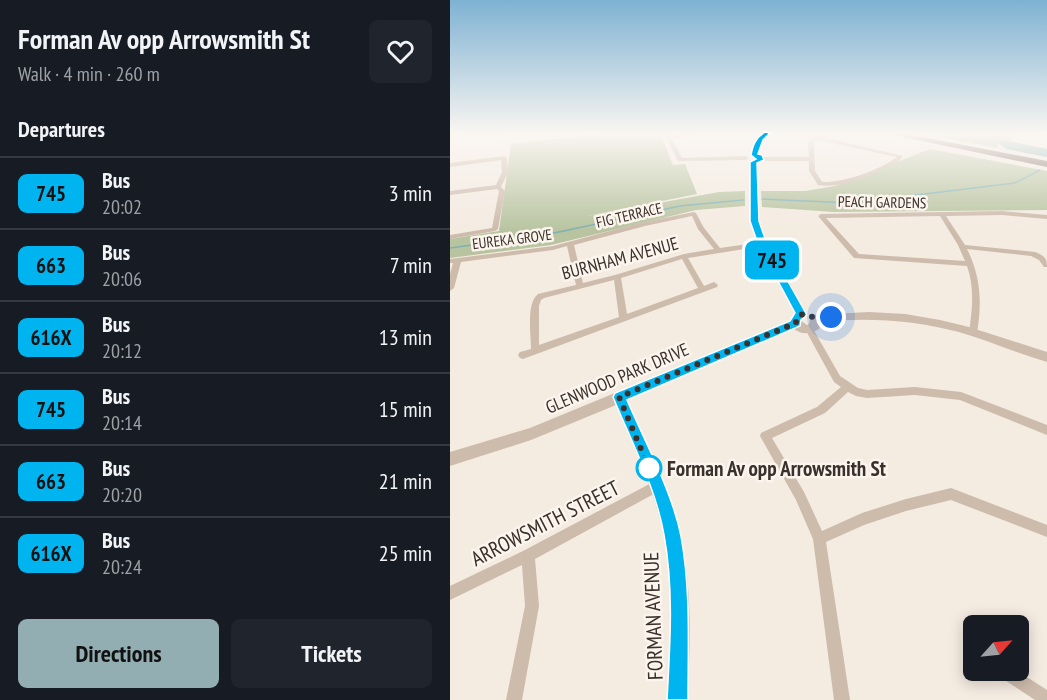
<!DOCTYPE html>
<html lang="en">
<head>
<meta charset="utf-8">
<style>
  body { margin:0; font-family:"PT Sans Narrow",sans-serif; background:#20242c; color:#f1f3f6; height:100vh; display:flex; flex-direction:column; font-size:22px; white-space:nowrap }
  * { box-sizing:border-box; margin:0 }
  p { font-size:20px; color:#9ea1a6 }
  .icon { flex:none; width:33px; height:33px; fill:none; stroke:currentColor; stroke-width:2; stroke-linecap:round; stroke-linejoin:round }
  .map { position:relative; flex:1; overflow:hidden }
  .details { display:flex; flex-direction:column; background:#171b24; width:450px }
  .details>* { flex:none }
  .badge { padding:0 12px; border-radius:9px; font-size:21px; line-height:39px }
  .needle { width:39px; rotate:63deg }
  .controls { position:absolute; left:513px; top:615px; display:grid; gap:12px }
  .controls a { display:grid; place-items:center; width:66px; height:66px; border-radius:9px; background:#171b24; box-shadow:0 3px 15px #0003; font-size:30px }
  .you { position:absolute; width:30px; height:30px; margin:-15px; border:4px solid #fff; border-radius:50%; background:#1a73e8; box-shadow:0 0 0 9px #1a73e833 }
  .map>.badge { position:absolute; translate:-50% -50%; box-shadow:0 0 0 3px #fff }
  h2 { padding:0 18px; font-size:22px; line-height:54px }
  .round { display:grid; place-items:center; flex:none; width:63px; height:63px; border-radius:9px; background:#20242c }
  .headline { display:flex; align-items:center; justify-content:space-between; height:102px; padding:0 18px }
  h1 { font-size:28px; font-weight:700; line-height:45px }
  .button { display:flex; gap:12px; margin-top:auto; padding:12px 18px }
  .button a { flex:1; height:69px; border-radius:9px; background:#92aeb2; color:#111; font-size:24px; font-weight:700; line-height:69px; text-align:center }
  .button a+a { background:#20242c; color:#f1f3f6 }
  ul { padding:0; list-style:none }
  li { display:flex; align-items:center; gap:18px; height:72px; padding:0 18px; border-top:2px solid #363941 }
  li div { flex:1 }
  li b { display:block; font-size:22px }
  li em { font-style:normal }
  li .badge { min-width:66px; font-weight:700; text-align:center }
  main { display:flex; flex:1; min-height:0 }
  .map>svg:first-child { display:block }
  .green { fill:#b8c4a0 }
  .water { fill:#7fb0b2 }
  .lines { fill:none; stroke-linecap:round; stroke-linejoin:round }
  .stream { stroke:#7fb0b2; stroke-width:1.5 }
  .minor { fill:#cdbbac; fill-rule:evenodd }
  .tertiary { fill:#cdbbac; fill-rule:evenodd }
  .primary { fill:#7d675c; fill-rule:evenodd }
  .line { fill:#00b5ef; stroke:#fff; stroke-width:1.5 }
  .walk { stroke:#3b302b; stroke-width:6; stroke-dasharray:0 10.8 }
  .stop-dot { fill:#fff; stroke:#00b5ef; stroke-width:3 }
  .labels { text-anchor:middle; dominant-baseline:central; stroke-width:5; stroke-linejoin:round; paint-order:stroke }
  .far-street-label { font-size:15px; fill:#3b302b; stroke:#fbf5ee }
  .street-label { font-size:18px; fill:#3b302b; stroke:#fbf5ee }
  .near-stop-label { font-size:21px; font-weight:bold; fill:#3b302b; stroke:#fbf5ee; text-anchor:start }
  .near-street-label { font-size:21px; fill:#3b302b; stroke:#fbf5ee }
</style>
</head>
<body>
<main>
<section class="details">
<div class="headline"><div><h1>Forman Av opp Arrowsmith St</h1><p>Walk · 4 min · 260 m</p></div><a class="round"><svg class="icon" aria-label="heart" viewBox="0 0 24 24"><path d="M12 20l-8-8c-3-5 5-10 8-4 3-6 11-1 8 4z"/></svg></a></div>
<h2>Departures</h2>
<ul>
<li><span class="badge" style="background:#00b5ef;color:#111">745</span><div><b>Bus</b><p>20:02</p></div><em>3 min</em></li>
<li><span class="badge" style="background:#00b5ef;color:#111">663</span><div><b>Bus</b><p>20:06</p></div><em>7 min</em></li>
<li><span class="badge" style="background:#00b5ef;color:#111">616X</span><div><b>Bus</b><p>20:12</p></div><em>13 min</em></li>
<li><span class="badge" style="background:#00b5ef;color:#111">745</span><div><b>Bus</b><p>20:14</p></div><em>15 min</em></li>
<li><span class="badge" style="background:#00b5ef;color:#111">663</span><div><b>Bus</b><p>20:20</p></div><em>21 min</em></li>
<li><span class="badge" style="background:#00b5ef;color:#111">616X</span><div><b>Bus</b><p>20:24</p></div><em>25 min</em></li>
</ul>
<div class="button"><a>Directions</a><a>Tickets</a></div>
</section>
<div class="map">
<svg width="597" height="700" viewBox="0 0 597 700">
  <rect width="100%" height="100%" fill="#f4ebe1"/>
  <g class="green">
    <polygon points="157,133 210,133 223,165 235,164 247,194 132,217 269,192 295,191 295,206 246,210 101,245 0,258 0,239 49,231 61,144"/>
    <polygon points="491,133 566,133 559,141 548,142 547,148 491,137"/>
    <polygon points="480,149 597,171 597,210 384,212 312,207 311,191 355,191 385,186"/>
  </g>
  <polygon class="water" points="559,141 597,149 597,157 556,149 547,142"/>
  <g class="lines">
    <g class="stream">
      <polyline points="312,199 400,203 565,183 590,170"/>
      <polyline points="0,248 95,235 230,206 293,200"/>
    </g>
    <g class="minor">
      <polygon points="51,133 68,133 66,134 36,137 0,137 0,135"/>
      <polygon points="214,133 218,133 220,136 243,133 255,133 222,139 232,158 296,156 299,158 296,160 228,161"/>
      <polygon points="583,133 597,135 597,137 583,134"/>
      <path d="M365,137H372L453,156L449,161C423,173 397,189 368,185L359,171V161H311L308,159L311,157H359L358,143ZM366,141H372L447,157C430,170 393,183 372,182L365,171L364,143Z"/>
      <polygon points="54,156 57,158 58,172 51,187 55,191 48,229 45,231 0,239 0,235 42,228 49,191 47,189 0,195 0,191 46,185 52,172 51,160 0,167 0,163"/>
      <path d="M552,211L597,215V219L552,215L496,216L515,245L585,252C594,256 597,257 597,267H594L589,260L581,256L517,249C531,277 532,303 527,333L523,336L519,333C522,311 525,288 517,266L404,258L368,216L371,214ZM490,216L508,245L515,261L409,254L376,218Z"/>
      <path d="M244,212L246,213L254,228L270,248L313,242L317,244L313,246L238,258L254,286L264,282L268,285L267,287L73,359L70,358L68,355L70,352L81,349C81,334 76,303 88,294L126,285L117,246L103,250L11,262L4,288L0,291V274L3,263H0V259L103,246L194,222ZM242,216L248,229L264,249L234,254L165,275L133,283L124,245L195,226ZM232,259L248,288L177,314L171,278ZM164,280L169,317L89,345V306L91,300L94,298Z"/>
      <polygon points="359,326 362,327 390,376 408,388 417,390 465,387 511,392 597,425 597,435 510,400 465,395 417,398 406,396 398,392 375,413 322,438 354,492 372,531 412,513 456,499 501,488 597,525 597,537 501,500 456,511 414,525 376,542 400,700 384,700 363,539 346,500 310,436 311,433 367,407 391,387 384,382 355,329"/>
      <polygon points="207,480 211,482 213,486 211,490 85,559 89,606 72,700 56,700 75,606 72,565 0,600 0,586 73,551"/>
      <polygon points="545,670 566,670 597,690 597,700 585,700 547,675"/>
    </g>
    <g class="tertiary">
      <polygon points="308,133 314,133 309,155 305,157 301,155"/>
      <polygon points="300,160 307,162 310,227 357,315 355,318 347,318 302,227"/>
      <path d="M419,312L455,314L490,320L519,327L597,352V362C567,353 539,341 509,332C464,320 417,317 371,322L369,329C360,334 352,335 344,329L177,400C194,439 214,477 226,518C243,578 241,639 237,700H217C222,639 226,576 209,516C199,478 181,441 166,405L81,440L0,466V452L80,428L342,320H350L357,325L359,324L361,316L365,315Z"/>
    </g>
    <polygon class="primary" points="434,133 451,133 597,161 597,167"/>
  </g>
  <linearGradient id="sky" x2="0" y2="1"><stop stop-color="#7eb2d2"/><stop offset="0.58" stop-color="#faf6f2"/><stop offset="1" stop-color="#faf6f2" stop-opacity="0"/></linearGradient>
  <rect width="597" height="231" fill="url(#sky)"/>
  <path class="line" d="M315,132L320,133L313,140L308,154L312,155L314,160L307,163L309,221L317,244L357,315L351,320L350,326L177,400C195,442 222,491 231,536C241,590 238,645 238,700H217C220,645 224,589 214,535C206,488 181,441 163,397L165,393L340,321L345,313L308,244L300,221V162L306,159L301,155C303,144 306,138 315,132Z"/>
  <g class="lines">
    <path class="walk" d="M199,468L169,397L346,323V318C352,312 360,313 365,320L381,317"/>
  </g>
  <circle class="stop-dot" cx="199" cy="468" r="12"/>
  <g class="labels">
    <g class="far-street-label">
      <text transform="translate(432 202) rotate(1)">PEACH GARDENS</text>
      <text transform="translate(179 215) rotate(-13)">FIG TERRACE</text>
      <text transform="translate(62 239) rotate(-7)">EUREKA GROVE</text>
    </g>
    <g class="street-label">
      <text transform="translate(170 258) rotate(-15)">BURNHAM AVENUE</text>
      <text transform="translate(167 378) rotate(-23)">GLENWOOD PARK DRIVE</text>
    </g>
    <g class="near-stop-label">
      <text x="217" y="468">Forman Av opp Arrowsmith St</text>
    </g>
    <g class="near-street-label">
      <text transform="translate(95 523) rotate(-27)">ARROWSMITH STREET</text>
      <text transform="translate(203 616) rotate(-92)">FORMAN AVENUE</text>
    </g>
  </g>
</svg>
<div class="controls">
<a><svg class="needle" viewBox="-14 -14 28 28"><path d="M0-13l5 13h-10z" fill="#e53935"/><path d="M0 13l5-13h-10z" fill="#9ea1a6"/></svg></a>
</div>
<div class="you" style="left:381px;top:317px"></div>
<b class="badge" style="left:322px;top:260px;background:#00b5ef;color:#111">745</b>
</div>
</main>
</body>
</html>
